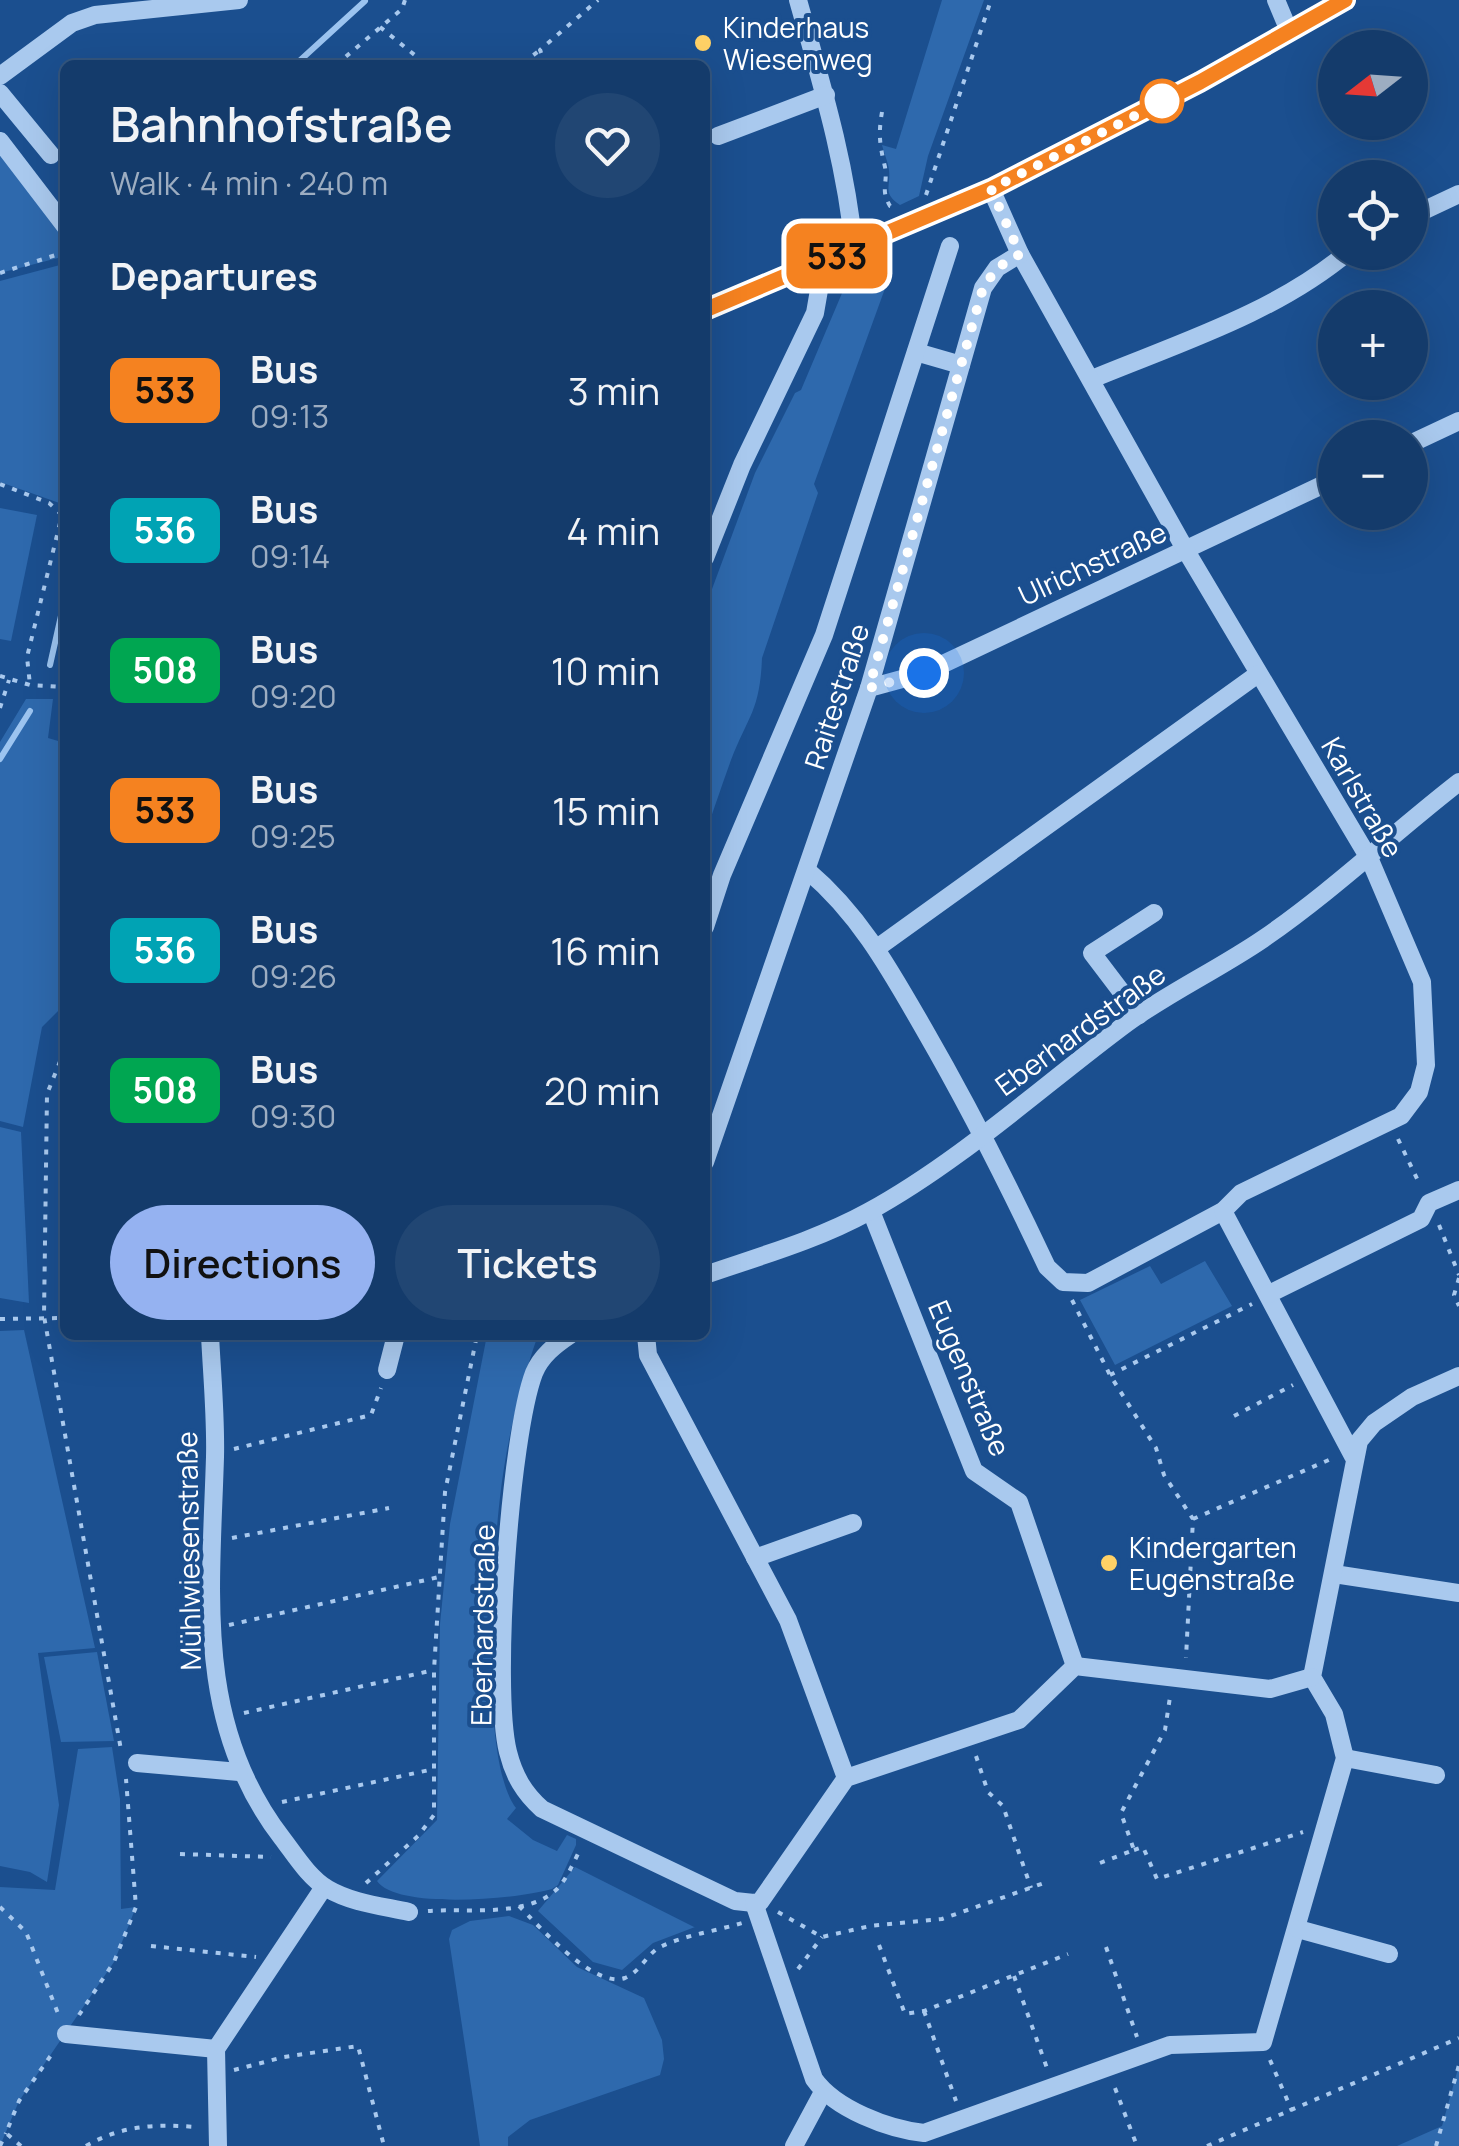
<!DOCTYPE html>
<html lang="en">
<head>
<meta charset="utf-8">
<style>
  body { margin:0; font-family:Manrope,sans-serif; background:#214673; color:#f1f3f6; height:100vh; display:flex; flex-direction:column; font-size:38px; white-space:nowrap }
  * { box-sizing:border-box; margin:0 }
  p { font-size:32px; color:#9dadc1 }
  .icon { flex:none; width:55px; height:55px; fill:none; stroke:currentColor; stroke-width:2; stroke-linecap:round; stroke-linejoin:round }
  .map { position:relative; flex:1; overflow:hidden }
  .drawer { position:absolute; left:60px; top:60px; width:650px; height:1280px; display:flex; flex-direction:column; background:#143b6b; border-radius:15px; box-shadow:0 10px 40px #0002,0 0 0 2px #33557e }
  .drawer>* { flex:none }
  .badge { padding:0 20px; border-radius:15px; font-size:35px; line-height:65px }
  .needle { width:65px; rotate:253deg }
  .controls { position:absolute; left:1318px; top:30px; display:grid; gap:20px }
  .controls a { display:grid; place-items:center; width:110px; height:110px; border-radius:50%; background:#143b6b; box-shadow:0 10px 40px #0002,0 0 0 2px #33557e; font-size:50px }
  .you { position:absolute; width:50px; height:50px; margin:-25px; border:8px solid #fff; border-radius:50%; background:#1a73e8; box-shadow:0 0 0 15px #1a73e833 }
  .map>.badge { position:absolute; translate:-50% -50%; box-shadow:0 0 0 5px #fff }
  h2 { padding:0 50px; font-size:38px; line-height:90px }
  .round { display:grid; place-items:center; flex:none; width:105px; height:105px; border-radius:52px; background:#214673 }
  .head { display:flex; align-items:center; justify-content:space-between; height:170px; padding:0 50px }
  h1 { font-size:48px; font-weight:600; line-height:75px }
  .primary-button { display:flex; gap:20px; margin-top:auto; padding:20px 50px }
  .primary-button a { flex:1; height:115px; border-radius:60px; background:#95b2f1; color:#111; font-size:40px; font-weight:600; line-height:115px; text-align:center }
  .primary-button a+a { background:#214673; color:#f1f3f6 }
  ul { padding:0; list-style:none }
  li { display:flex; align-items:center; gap:30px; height:140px; padding:0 50px }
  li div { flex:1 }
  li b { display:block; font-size:38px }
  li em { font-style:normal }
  li .badge { min-width:110px; font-weight:700; text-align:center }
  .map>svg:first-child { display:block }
  .green { fill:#2e69ad }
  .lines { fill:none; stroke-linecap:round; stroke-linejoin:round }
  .stream { stroke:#9cc4f0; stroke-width:6 }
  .path { stroke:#a9c9ee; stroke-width:4; stroke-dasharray:5 8; stroke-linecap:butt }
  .minor { stroke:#a9c9ee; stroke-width:18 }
  .line-casing { stroke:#fff; stroke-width:22 }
  .line { stroke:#f58220; stroke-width:15 }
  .walk { stroke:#fff; stroke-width:10; stroke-dasharray:0 18 }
  .poi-dot { fill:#ffd166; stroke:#1b4f8f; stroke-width:4 }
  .stop-dot { fill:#fff; stroke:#f58220; stroke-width:5 }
  .labels { text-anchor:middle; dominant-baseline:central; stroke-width:8; stroke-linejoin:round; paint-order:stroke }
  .poi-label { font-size:28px; fill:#fff; stroke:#1b4f8f; text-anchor:start }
  .street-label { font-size:28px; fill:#fff; stroke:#1b4f8f }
</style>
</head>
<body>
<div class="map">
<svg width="1459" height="2146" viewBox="0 0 1459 2146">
  <rect width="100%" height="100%" fill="#1b4f8f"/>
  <g class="green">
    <path d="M942,0H984L928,156L919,196L900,205C882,193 891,187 889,170C888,162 884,153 882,145L896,149Z"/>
    <polygon points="0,141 65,226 65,252 58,258 0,273"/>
    <path d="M888,262L891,272L814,484L818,493L762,658C760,711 748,716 731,760C722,785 714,809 705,834V608L755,473L795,393L801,390L848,279L866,266Z"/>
    <polygon points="60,265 65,270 65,505 0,482 0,281"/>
    <polygon points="0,508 37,515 11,641 0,639"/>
    <polygon points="26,699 53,699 48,738 65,743 65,1004 42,1027 23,1127 0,1121 0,742"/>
    <polygon points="0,1127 21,1132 29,1303 0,1298"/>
    <polygon points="1205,1261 1232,1306 1115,1365 1080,1300 1150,1266 1161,1284"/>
    <polygon points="24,1330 95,1648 38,1653 59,1805 47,1882 30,1872 0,1866 0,1331"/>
    <path d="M487,1335H538C523,1378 511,1423 504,1468C493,1535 477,1757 516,1808L507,1819L533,1840L557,1851L567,1835L576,1839V1845L558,1885L552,1889C519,1899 397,1910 377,1881L437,1820L440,1624L450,1524Z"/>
    <polygon points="97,1652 114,1741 61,1742 44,1657"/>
    <polygon points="112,1747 120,1799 121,1909 136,1907 114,1962 19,2101 0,2146 0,1887 55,1890 78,1749"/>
    <polygon points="575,1867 694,1927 695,1927 653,1943 622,1970 593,1962 538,1911"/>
    <polygon points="509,1916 533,1925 577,1967 644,1998 662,2040 664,2059 660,2075 530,2120 508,2137 508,2146 480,2146 449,1939 452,1930 470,1921"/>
    <polygon points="1459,2065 1459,2146 1397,2146 1442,2126"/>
  </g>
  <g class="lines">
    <g class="stream">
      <polyline points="295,65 365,1"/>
      <polyline points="50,665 65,598"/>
      <polyline points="0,759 30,711"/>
    </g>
    <g class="path">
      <polyline points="380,27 427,65"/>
      <polyline points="523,63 540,50"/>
      <polyline points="336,65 402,9 405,0"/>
      <polyline points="546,65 540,50 598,0"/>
      <path d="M882,112C878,135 880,146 885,167C888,184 880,189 890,206L897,208"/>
      <polyline points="926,195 991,0"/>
      <polyline points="0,273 65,252"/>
      <polyline points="0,484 49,503 62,515 27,657 30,685"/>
      <polyline points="0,676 30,685 65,687"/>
      <polyline points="0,708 9,680"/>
      <polyline points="65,1049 47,1094 44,1316 121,1750"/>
      <polyline points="1398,1139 1420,1185"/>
      <polyline points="1439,1225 1459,1275"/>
      <polyline points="1459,1278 1454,1295 1459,1306"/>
      <polyline points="1072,1300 1110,1375 1156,1448 1164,1475 1193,1519 1186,1658"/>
      <polyline points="0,1319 65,1318"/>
      <polyline points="1110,1375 1252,1304"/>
      <polyline points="1234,1416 1293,1385"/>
      <polyline points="234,1449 371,1415 381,1388"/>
      <polyline points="1193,1519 1331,1459"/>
      <polyline points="232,1538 389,1508"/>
      <polyline points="229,1625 439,1577"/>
      <polyline points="244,1713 434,1670"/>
      <polyline points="976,1756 988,1792 1003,1806 1031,1888"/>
      <polyline points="282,1802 434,1769"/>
      <polyline points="1134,1850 1143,1847 1157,1879 1303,1832"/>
      <polyline points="180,1854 271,1857"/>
      <polyline points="1100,1863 1134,1850 1121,1813 1165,1730 1170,1697"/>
      <polyline points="366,1883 418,1836 434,1815 434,1670 445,1492 477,1335"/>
      <path d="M519,1906C539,1926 594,1989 625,1978C640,1972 647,1954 660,1947C685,1935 716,1931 742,1923"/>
      <polyline points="0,1907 26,1932 59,2016"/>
      <path d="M428,1911C466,1908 527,1918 557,1889C567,1879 574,1861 581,1848"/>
      <polyline points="778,1912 822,1937 870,1926 942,1919 1044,1883"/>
      <polyline points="879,1945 905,2014 924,2011 1068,1954"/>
      <polyline points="151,1946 256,1957"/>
      <polyline points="1106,1947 1137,2037"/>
      <polyline points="798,1969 822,1937"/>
      <polyline points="1014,1976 1048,2071"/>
      <polyline points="924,2011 956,2101"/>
      <polyline points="79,2015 114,1962 136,1907 126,1779"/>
      <polyline points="1270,2060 1292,2111"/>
      <polyline points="234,2070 284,2057 358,2046 384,2146"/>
      <polyline points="1115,2088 1137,2146"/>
      <polyline points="0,2146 6,2133"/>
      <polyline points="21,2146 6,2133 19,2101 54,2051"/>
      <path d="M86,2146C122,2125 156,2124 196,2127"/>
      <polyline points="1207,2146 1459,2038"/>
      <polyline points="1436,2146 1459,2065"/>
    </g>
    <g class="minor">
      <path d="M798,0C821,82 846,163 854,249"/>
      <polyline points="1276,0 1289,31"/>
      <polyline points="0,76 72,23 95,15 239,0"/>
      <polyline points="0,93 51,155"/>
      <polyline points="718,136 826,95"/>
      <polyline points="0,141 65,226"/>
      <polyline points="1410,217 1459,194"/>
      <polyline points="705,310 991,189 1200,82 1345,0"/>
      <polyline points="916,352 961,365"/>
      <path d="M1092,379C1179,343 1275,313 1348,252"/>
      <polyline points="1410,444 1459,421"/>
      <polyline points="705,558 742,465 815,313 819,290 814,266"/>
      <polyline points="869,688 924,673 1335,479"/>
      <path d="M808,871C860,915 890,970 924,1029C969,1107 1009,1186 1047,1267L1063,1282L1088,1283L1223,1211L1241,1193L1401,1116L1419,1092L1426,1065L1422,982L1370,860L1185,549L1020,254L991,189"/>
      <polyline points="705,927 722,875 824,635 950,246"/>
      <polyline points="877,948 1258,674"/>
      <polyline points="1139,1015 1092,953 1154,913"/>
      <polyline points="705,1162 869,688 983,288 997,268 1020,254"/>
      <polyline points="871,1211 974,1471 1019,1502 1075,1666"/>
      <polyline points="1223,1211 1353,1456"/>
      <path d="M705,1275C760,1256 817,1240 868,1212C961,1161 1042,1086 1127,1023C1170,992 1219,969 1263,939C1334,890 1392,834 1459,782"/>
      <polyline points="1269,1294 1421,1219 1429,1203 1459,1190"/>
      <path d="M210,1335C212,1376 216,1417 215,1457C211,1593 194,1724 282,1838C295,1855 309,1878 328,1889C352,1903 382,1906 409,1912"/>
      <path d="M570,1335C555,1345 541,1356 534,1373C510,1436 492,1688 508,1752C514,1776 524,1793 542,1809L735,1901L754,1903"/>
      <polyline points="646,1335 648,1355 788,1620 846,1778"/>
      <polyline points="387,1370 396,1335"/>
      <polyline points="755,1558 853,1523"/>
      <polyline points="1334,1574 1459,1593"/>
      <polyline points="1345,1758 1436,1775"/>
      <polyline points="137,1763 239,1772"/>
      <path d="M754,1903L814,2079C835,2109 888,2129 924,2133L1170,2045L1263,2042L1345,1758L1334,1714L1312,1677L1359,1441L1374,1423L1412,1397L1459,1376"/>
      <polyline points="754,1903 760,1902 846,1778 1019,1720 1075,1666 1270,1689 1312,1677"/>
      <polyline points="1298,1929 1389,1954"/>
      <polyline points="66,2034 216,2049"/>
      <polyline points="218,2146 216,2049 324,1887"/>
      <polyline points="794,2146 823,2092"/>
    </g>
  </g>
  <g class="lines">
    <g class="line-casing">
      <polyline id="line" points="705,310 991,189 1200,82 1345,0"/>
    </g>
    <use href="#line" class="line"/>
    <polyline class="walk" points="924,673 869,688 983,288 997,268 1020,254 991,189 1166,100 1162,101"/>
  </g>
  <g class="poi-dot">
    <circle cx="703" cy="43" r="10"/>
    <circle cx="1109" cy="1563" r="10"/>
  </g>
  <circle class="stop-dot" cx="1162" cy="101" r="20"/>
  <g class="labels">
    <g class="poi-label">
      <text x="723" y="27">Kinderhaus<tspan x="723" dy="32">Wiesenweg</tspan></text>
      <text x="1129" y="1547">Kindergarten<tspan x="1129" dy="32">Eugenstraße</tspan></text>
    </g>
    <g class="street-label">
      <text transform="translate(1092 563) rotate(-25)">Ulrichstraße</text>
      <text transform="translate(836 696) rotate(-72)">Raitestraße</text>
      <text transform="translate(1363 797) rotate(60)">Karlstraße</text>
      <text transform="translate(1080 1029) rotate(-36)">Eberhardstraße</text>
      <text transform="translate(970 1378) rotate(67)">Eugenstraße</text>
      <text transform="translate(188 1551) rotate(-91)">Mühlwiesenstraße</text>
      <text transform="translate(482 1625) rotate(-89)">Eberhardstraße</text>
    </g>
  </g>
</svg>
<div class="controls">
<a><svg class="needle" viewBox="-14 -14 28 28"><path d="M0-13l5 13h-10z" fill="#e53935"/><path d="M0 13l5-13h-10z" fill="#9dadc1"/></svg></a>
<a><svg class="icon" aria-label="locate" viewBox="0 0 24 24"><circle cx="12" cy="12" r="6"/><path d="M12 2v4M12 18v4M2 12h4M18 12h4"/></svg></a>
<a>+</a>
<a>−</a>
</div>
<div class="you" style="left:924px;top:673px"></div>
<b class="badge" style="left:837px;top:256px;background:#f58220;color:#111">533</b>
<section class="drawer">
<div class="head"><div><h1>Bahnhofstraße</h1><p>Walk · 4 min · 240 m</p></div><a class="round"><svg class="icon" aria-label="heart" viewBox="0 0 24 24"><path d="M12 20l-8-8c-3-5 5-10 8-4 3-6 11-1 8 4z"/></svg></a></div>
<h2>Departures</h2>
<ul>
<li><span class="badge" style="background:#f58220;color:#111">533</span><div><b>Bus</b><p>09:13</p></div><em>3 min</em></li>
<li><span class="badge" style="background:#00a3b4;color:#fff">536</span><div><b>Bus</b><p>09:14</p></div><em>4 min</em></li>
<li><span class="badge" style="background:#00a651;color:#fff">508</span><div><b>Bus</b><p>09:20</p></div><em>10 min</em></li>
<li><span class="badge" style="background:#f58220;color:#111">533</span><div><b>Bus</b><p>09:25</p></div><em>15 min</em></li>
<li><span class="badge" style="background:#00a3b4;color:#fff">536</span><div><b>Bus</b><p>09:26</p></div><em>16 min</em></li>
<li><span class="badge" style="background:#00a651;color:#fff">508</span><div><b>Bus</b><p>09:30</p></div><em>20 min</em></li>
</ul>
<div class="primary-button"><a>Directions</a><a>Tickets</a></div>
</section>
</div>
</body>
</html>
